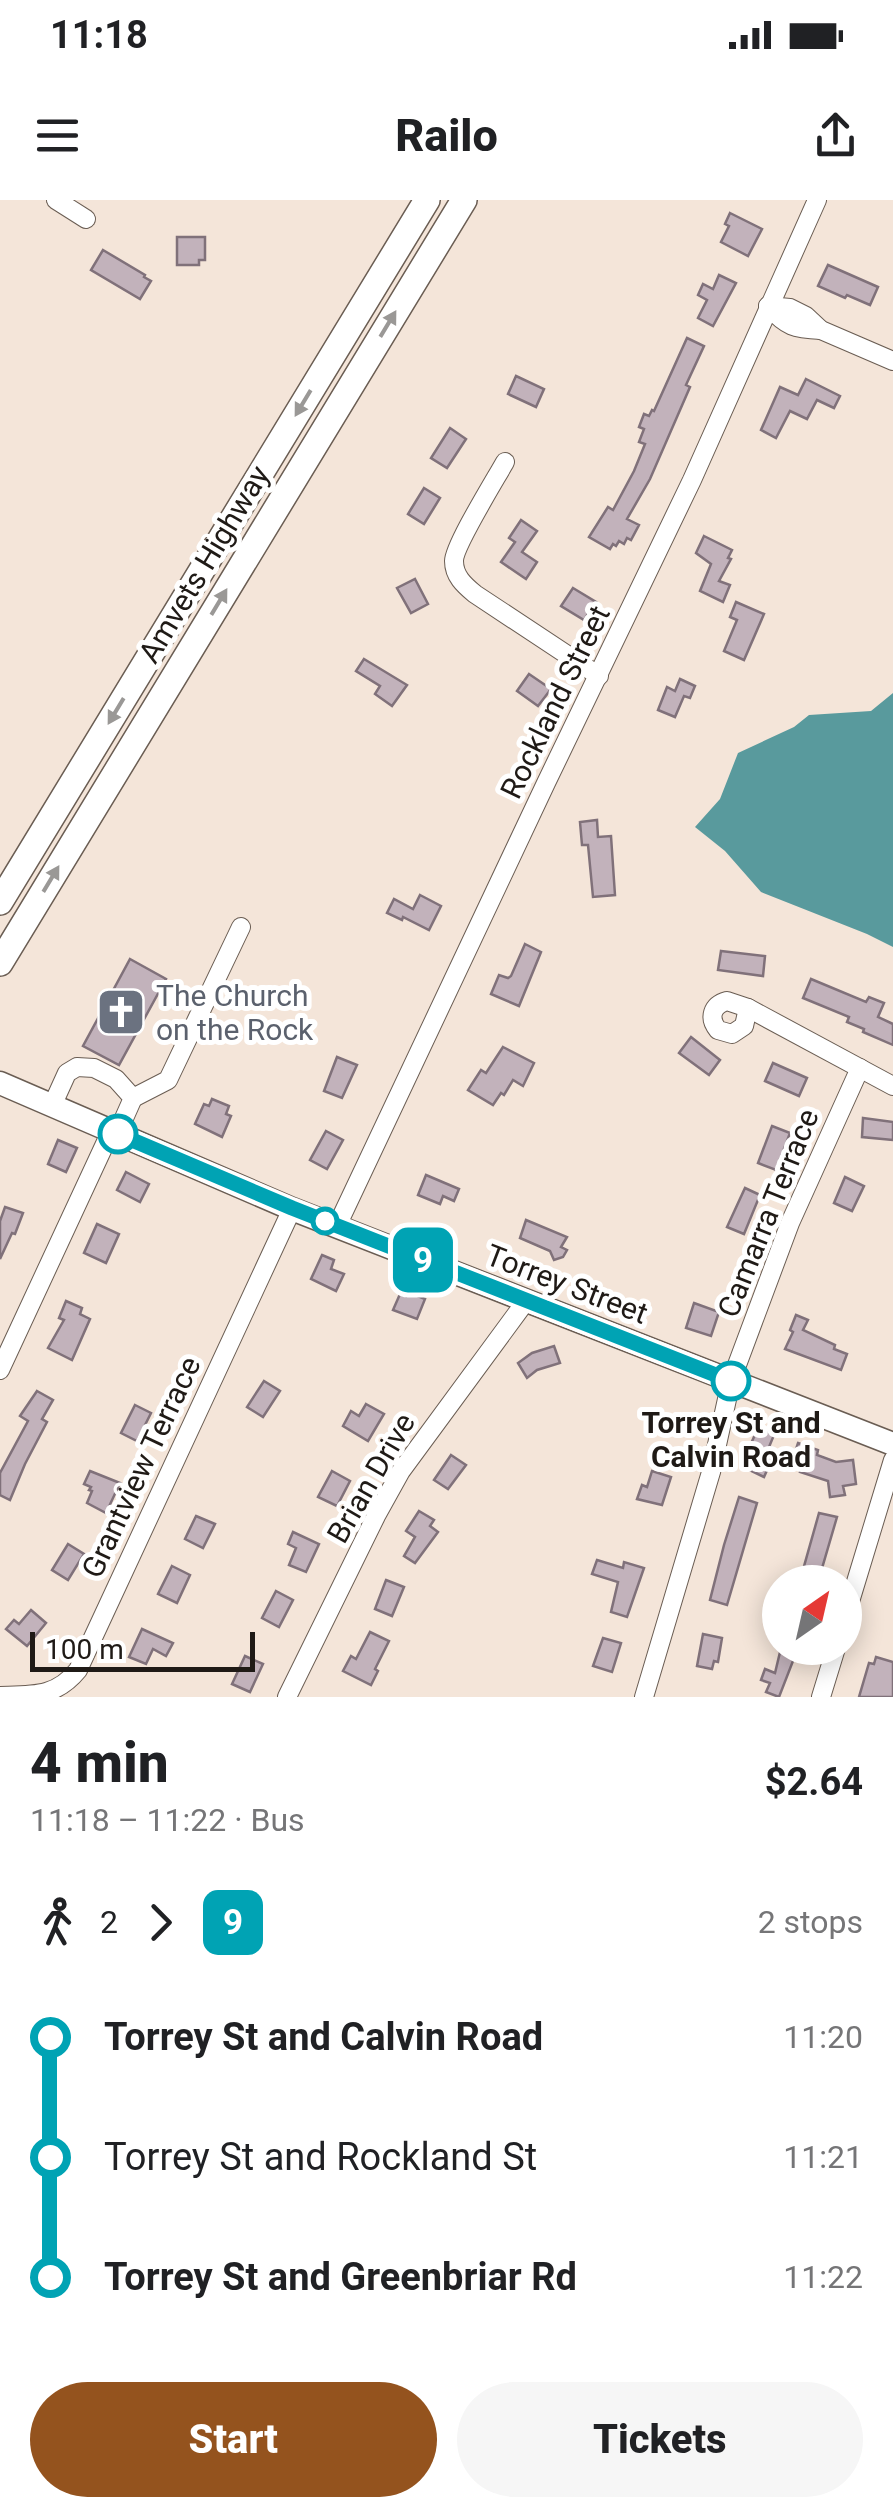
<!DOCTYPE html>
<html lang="en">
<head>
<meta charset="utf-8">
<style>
  body { margin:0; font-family:Roboto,sans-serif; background:#f6f6f6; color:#202124; height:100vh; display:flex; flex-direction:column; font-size:38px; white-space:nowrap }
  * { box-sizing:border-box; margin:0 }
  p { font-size:32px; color:#757577 }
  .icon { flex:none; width:55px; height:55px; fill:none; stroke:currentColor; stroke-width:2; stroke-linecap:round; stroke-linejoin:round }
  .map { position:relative; height:1497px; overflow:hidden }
  .side { display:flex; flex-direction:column; background:#fff; flex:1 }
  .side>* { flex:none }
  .badge { padding:0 20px; border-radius:15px; font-size:35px; line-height:65px }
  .needle { width:65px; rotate:34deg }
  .buttons { position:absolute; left:762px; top:1365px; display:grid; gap:20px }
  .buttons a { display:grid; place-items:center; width:100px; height:100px; border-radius:50%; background:#fff; box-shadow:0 5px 25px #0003; font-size:50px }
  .scale { position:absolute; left:30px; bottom:25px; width:225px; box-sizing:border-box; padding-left:10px; border:5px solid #1f1a16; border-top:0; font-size:28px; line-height:35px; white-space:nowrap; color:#1f1a16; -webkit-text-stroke:8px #fff; paint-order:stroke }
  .map>.badge { position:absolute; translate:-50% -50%; box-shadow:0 0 0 5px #fff }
  .legs { display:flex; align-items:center; gap:15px; height:110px; padding:0 30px; font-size:32px }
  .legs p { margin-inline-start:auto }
  .headline { display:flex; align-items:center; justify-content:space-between; height:170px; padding:0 30px }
  h1 { font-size:55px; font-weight:800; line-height:75px }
  .button { display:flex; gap:20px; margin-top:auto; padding:20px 30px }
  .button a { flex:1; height:115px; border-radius:60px; background:#94531e; color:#fff; font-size:40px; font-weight:800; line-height:115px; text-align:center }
  .button a+a { background:#f6f6f6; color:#202124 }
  ul { padding:0 30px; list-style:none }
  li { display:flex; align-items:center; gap:35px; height:120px; font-size:38px }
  li i { display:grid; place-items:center; width:15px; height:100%; margin:0 12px; background:currentColor }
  li i::after { content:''; width:25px; height:25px; margin:-12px; border:8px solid; border-radius:50%; background:#fff }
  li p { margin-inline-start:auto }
  li:first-child i { background:linear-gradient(#0000 50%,currentColor 0) }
  li:last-child i { background:linear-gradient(currentColor 50%,#0000 0) }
  .status { display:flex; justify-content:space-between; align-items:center; height:70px; padding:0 50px; background:#fff; direction:ltr }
  .status svg { height:28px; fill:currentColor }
  header { display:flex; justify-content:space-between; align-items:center; height:130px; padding:0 30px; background:#fff; font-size:45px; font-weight:800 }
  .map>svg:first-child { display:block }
  .water { fill:#599a9d }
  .building { fill:#c2b2bb; stroke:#80717a; stroke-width:2.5 }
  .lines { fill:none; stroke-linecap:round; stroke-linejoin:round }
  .minor-casing { stroke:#6a5d53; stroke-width:20 }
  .major-casing { stroke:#6a5d53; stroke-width:25 }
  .highway-casing { stroke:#6a5d53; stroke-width:28 }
  .minor { stroke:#fff; stroke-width:18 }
  .major { stroke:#fff; stroke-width:22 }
  .highway { stroke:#fff; stroke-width:25 }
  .oneway { fill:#9a9896 }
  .line-1-casing { stroke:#fff; stroke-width:22 }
  .line-1 { stroke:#00a3b4; stroke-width:15 }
  .stop-1-dot { fill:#fff; stroke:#00a3b4; stroke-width:5 }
  .labels { text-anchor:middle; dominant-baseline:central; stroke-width:10; stroke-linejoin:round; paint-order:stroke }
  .street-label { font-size:30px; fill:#1f1a16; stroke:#fff }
  .worship-label { font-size:30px; fill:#5b616d; stroke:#fff; text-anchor:start }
  .stop-label { font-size:30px; font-weight:bold; fill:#1f1a16; stroke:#fff }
</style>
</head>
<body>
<div class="status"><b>11:18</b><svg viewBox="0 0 49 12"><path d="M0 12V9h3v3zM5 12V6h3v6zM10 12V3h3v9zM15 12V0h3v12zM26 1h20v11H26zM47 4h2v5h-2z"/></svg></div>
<header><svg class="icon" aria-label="menu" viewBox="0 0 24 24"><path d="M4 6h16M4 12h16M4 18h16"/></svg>Railo<svg class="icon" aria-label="share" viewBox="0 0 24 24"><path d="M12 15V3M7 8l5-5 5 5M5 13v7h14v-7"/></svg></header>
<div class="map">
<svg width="893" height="1497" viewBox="0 0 893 1497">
  <rect width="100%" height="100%" fill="#f4e5d9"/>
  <polygon class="water" points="893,493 893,747 867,734 761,692 725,651 695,627 720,599 738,553 794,527 809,515 871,511"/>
  <g class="building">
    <polygon points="730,13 762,29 748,56 721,42 729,26 725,24"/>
    <polygon points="177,37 205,37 205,60 199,60 199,65 177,65"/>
    <polygon points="103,50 145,75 144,77 151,81 140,99 91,70"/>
    <polygon points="828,65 878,87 870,105 847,95 845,98 818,86"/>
    <polygon points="719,75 736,83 713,126 698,118 707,100 698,95 703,84 713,89"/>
    <polygon points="687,138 704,146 686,185 690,187 650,279 627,319 639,325 631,340 627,338 624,344 619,341 616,346 613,344 610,349 589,337 608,307 613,310 634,271 645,244 639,242 644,229 639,227 644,214 649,216 652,210 654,211"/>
    <polygon points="516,176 544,189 536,207 508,194"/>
    <polygon points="806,179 840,196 834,208 817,200 807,219 790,211 776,238 761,230 780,187 798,195"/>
    <polygon points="450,228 466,239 447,268 431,258"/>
    <polygon points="424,288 440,298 424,324 408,314"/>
    <polygon points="521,320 537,331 522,352 537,362 526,379 501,362 515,342 509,338"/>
    <polygon points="704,336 732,350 728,358 731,359 719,381 730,385 723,402 700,391 711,364 696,353"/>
    <polygon points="415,379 428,404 411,413 397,388"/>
    <polygon points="573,388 596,402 584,420 561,406"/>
    <polygon points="736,402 764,414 744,460 724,451 737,420 730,417"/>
    <polygon points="364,459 407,485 392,506 375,494 380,486 356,471"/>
    <polygon points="529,474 551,489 538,506 517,491"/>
    <polygon points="680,479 695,486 690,498 684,496 675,517 658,510 667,487 675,491"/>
    <polygon points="597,620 598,637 611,636 615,695 593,697 588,645 582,645 580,622"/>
    <polygon points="420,695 441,706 429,730 403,717 402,720 387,713 394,699 413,709"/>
    <polygon points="525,744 541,752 519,806 491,794 499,775 508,778 511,776"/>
    <polygon points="721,751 765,756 763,776 718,770"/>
    <polygon points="130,759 166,779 119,865 83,846"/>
    <polygon points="811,779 866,802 869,797 884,803 878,817 893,824 893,845 863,832 864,829 847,822 849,817 803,798"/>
    <polygon points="691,837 720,860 709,875 679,853"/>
    <polygon points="503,847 534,863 523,886 513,880 504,895 501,893 493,905 468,890 481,870 486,873"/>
    <polygon points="337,857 357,865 342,898 324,891"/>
    <polygon points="773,863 807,878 799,896 765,881"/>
    <polygon points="212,899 229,906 226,914 231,916 222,937 195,924 204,904 209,906"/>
    <polygon points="863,918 893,922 893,940 862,937"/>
    <polygon points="772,926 790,933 776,970 758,963"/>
    <polygon points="326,931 343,940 327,969 310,960"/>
    <polygon points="58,940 77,948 66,972 48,964"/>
    <polygon points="126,972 149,984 140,1002 117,990"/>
    <polygon points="426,975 459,989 454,1001 443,996 440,1004 418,995"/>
    <polygon points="845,977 864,986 852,1011 834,1003"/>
    <polygon points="745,988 760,995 744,1034 727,1027"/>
    <polygon points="5,1007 23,1013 15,1034 12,1033 0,1059 0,1021"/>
    <polygon points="526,1020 567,1037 561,1047 567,1050 563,1057 554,1060 550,1051 520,1038"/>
    <polygon points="97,1024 119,1034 106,1063 84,1053"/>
    <polygon points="322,1055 334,1060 331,1069 344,1074 336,1091 311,1079"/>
    <polygon points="408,1092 425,1099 417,1119 393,1110 400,1094 406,1096"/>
    <polygon points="66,1101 82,1108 80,1114 90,1119 72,1160 48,1148 64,1120 59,1118"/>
    <polygon points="694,1103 719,1112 711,1136 686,1128"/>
    <polygon points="796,1115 808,1120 803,1130 835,1145 834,1149 847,1154 841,1170 785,1149 793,1132 790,1130"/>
    <polygon points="554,1146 560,1163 537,1170 527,1178 518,1163 532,1153"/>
    <polygon points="264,1181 280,1191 263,1217 247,1207"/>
    <polygon points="37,1191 53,1200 42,1219 47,1222 25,1264 10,1300 0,1295 0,1273 28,1221 20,1216"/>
    <polygon points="366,1204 384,1214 368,1241 343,1226 351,1211 359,1216"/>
    <polygon points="135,1205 151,1213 137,1241 121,1233"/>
    <polygon points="758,1228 774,1235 769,1247 776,1250 764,1277 741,1266"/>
    <polygon points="798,1243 818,1250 817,1255 836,1262 853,1260 856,1284 843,1286 845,1295 830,1297 828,1281 800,1272 803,1262 793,1258"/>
    <polygon points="451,1255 466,1265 448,1289 434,1280"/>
    <polygon points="90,1271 120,1283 106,1313 87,1303 92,1291 89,1290 91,1287 84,1284"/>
    <polygon points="332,1271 350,1281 337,1306 318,1297"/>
    <polygon points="652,1271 671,1277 662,1305 637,1299 642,1285 647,1287"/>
    <polygon points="739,1297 757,1303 727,1405 710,1400 724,1345"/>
    <polygon points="419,1311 434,1320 430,1326 438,1332 415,1363 404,1356 415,1337 406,1331"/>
    <polygon points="819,1313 837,1317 818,1382 801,1377"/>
    <polygon points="196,1316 215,1324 203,1348 185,1339"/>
    <polygon points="293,1332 319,1344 306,1372 289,1365 296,1348 288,1344"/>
    <polygon points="68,1344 84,1354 68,1380 52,1370"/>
    <polygon points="597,1360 623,1368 624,1362 644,1368 627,1417 611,1412 618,1382 592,1374"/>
    <polygon points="172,1366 190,1375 177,1403 158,1394"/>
    <polygon points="386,1380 404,1387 392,1416 375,1409"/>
    <polygon points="276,1391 293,1400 279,1427 262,1418"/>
    <polygon points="31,1410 46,1423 27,1446 6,1429 14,1420 19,1424"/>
    <polygon points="142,1429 173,1443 166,1456 153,1449 146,1464 129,1457"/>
    <polygon points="370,1432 389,1441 375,1469 378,1471 371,1485 343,1471 351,1456 356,1459"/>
    <polygon points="703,1434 722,1438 718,1462 714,1461 712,1469 697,1466"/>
    <polygon points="603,1438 621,1443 612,1472 593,1466"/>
    <polygon points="781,1448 798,1448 779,1497 766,1492 770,1483 761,1480 765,1469 775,1473"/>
    <polygon points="245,1456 263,1464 250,1492 232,1484"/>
    <polygon points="876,1457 893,1462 893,1497 859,1497 869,1463 874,1464"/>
  </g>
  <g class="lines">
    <g class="minor-casing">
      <g id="minor">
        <polyline points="56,0 86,19"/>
        <polyline points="768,106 790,108 806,116 821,130 893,161"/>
        <path d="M768,106C786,127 795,129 821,130"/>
        <path d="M505,262C495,280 454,346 454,361C454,376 464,385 475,394L599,476"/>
        <path d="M727,801L748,808L744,826L732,834L718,830C708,818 712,805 727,801Z"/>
        <polyline points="748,808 893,886"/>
        <polyline points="133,898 168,880 241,727"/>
        <polyline points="52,906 67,873 77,867 94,868 116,879 133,898 117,934"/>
        <polyline points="337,1026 546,583 692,280 817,0"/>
        <polyline points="0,1170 111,931"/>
        <polyline points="845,1418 893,1260"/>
        <path d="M0,1496C34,1495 56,1497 78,1470L292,1009"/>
        <polyline points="287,1497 376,1316 401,1271 526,1101"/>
        <polyline points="644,1497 711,1272 731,1181 790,1023 860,868"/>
        <polyline points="821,1497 836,1448"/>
      </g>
    </g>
    <g class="major-casing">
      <polyline id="major" points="0,883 292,1009 893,1244"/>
    </g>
    <g class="highway-casing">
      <g id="highway">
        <polyline points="0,702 427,0"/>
        <polyline points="0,763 464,0"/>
      </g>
    </g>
    <use href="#minor" class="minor"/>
    <use href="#major" class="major"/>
    <use href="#highway" class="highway"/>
  </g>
  <defs><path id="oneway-solid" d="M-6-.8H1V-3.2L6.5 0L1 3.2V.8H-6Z" transform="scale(2.5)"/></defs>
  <g class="oneway">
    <use href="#oneway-solid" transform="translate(388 124) rotate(-59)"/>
    <use href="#oneway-solid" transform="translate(303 203) rotate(121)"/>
    <use href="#oneway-solid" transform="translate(219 402) rotate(-59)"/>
    <use href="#oneway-solid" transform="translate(116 511) rotate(121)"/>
    <use href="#oneway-solid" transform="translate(51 679) rotate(-59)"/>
  </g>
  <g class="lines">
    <g class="line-1-casing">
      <polyline id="line-1" points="118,934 292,1008 731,1181"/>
    </g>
    <use href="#line-1" class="line-1"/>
  </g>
  <defs>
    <g id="church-square" transform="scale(2.5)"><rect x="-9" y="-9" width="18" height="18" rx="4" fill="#6b7280" stroke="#fff"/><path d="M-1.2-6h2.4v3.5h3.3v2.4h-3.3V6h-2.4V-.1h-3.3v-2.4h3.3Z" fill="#fff"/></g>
  </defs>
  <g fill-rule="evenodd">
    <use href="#church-square" x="121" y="812"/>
  </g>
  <g class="stop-1-dot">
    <circle cx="118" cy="934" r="18"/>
    <circle cx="325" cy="1021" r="12"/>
    <circle cx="731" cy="1181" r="18"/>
  </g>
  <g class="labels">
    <g class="street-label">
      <text transform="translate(204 364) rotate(-59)">Amvets Highway</text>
      <text transform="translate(555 502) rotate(-64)">Rockland Street</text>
      <text transform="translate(768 1013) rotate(-68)">Camarra Terrace</text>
      <text transform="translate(567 1084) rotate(21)">Torrey Street</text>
      <text transform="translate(141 1267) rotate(-65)">Grantview Terrace</text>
      <text transform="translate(371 1278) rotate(-60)">Brian Drive</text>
    </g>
    <g class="worship-label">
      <text x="156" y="795">The Church<tspan x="156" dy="34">on the Rock</tspan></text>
    </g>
    <g class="stop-label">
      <text x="731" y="1222">Torrey St and<tspan x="731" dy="34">Calvin Road</tspan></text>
    </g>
  </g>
</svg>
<div class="buttons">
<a><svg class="needle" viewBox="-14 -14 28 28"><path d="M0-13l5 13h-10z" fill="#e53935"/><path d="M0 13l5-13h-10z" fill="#757577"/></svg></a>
</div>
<div class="scale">100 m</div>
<b class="badge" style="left:423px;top:1060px;background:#00a3b4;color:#fff">9</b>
</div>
<section class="side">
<div class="headline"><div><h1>4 min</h1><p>11:18 – 11:22 · Bus</p></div><b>$2.64</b></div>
<div class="legs"><svg class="icon" aria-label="walk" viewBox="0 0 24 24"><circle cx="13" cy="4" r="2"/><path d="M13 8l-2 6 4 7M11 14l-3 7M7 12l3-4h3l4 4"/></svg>2<svg class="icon" aria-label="forward" viewBox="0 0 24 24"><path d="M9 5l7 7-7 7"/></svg><b class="badge" style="background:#00a3b4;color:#fff">9</b><p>2 stops</p></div>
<ul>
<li><i style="color:#00a3b4"></i><b>Torrey St and Calvin Road</b><p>11:20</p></li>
<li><i style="color:#00a3b4"></i><span>Torrey St and Rockland St</span><p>11:21</p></li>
<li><i style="color:#00a3b4"></i><b>Torrey St and Greenbriar Rd</b><p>11:22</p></li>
</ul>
<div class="button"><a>Start</a><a>Tickets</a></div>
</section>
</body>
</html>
